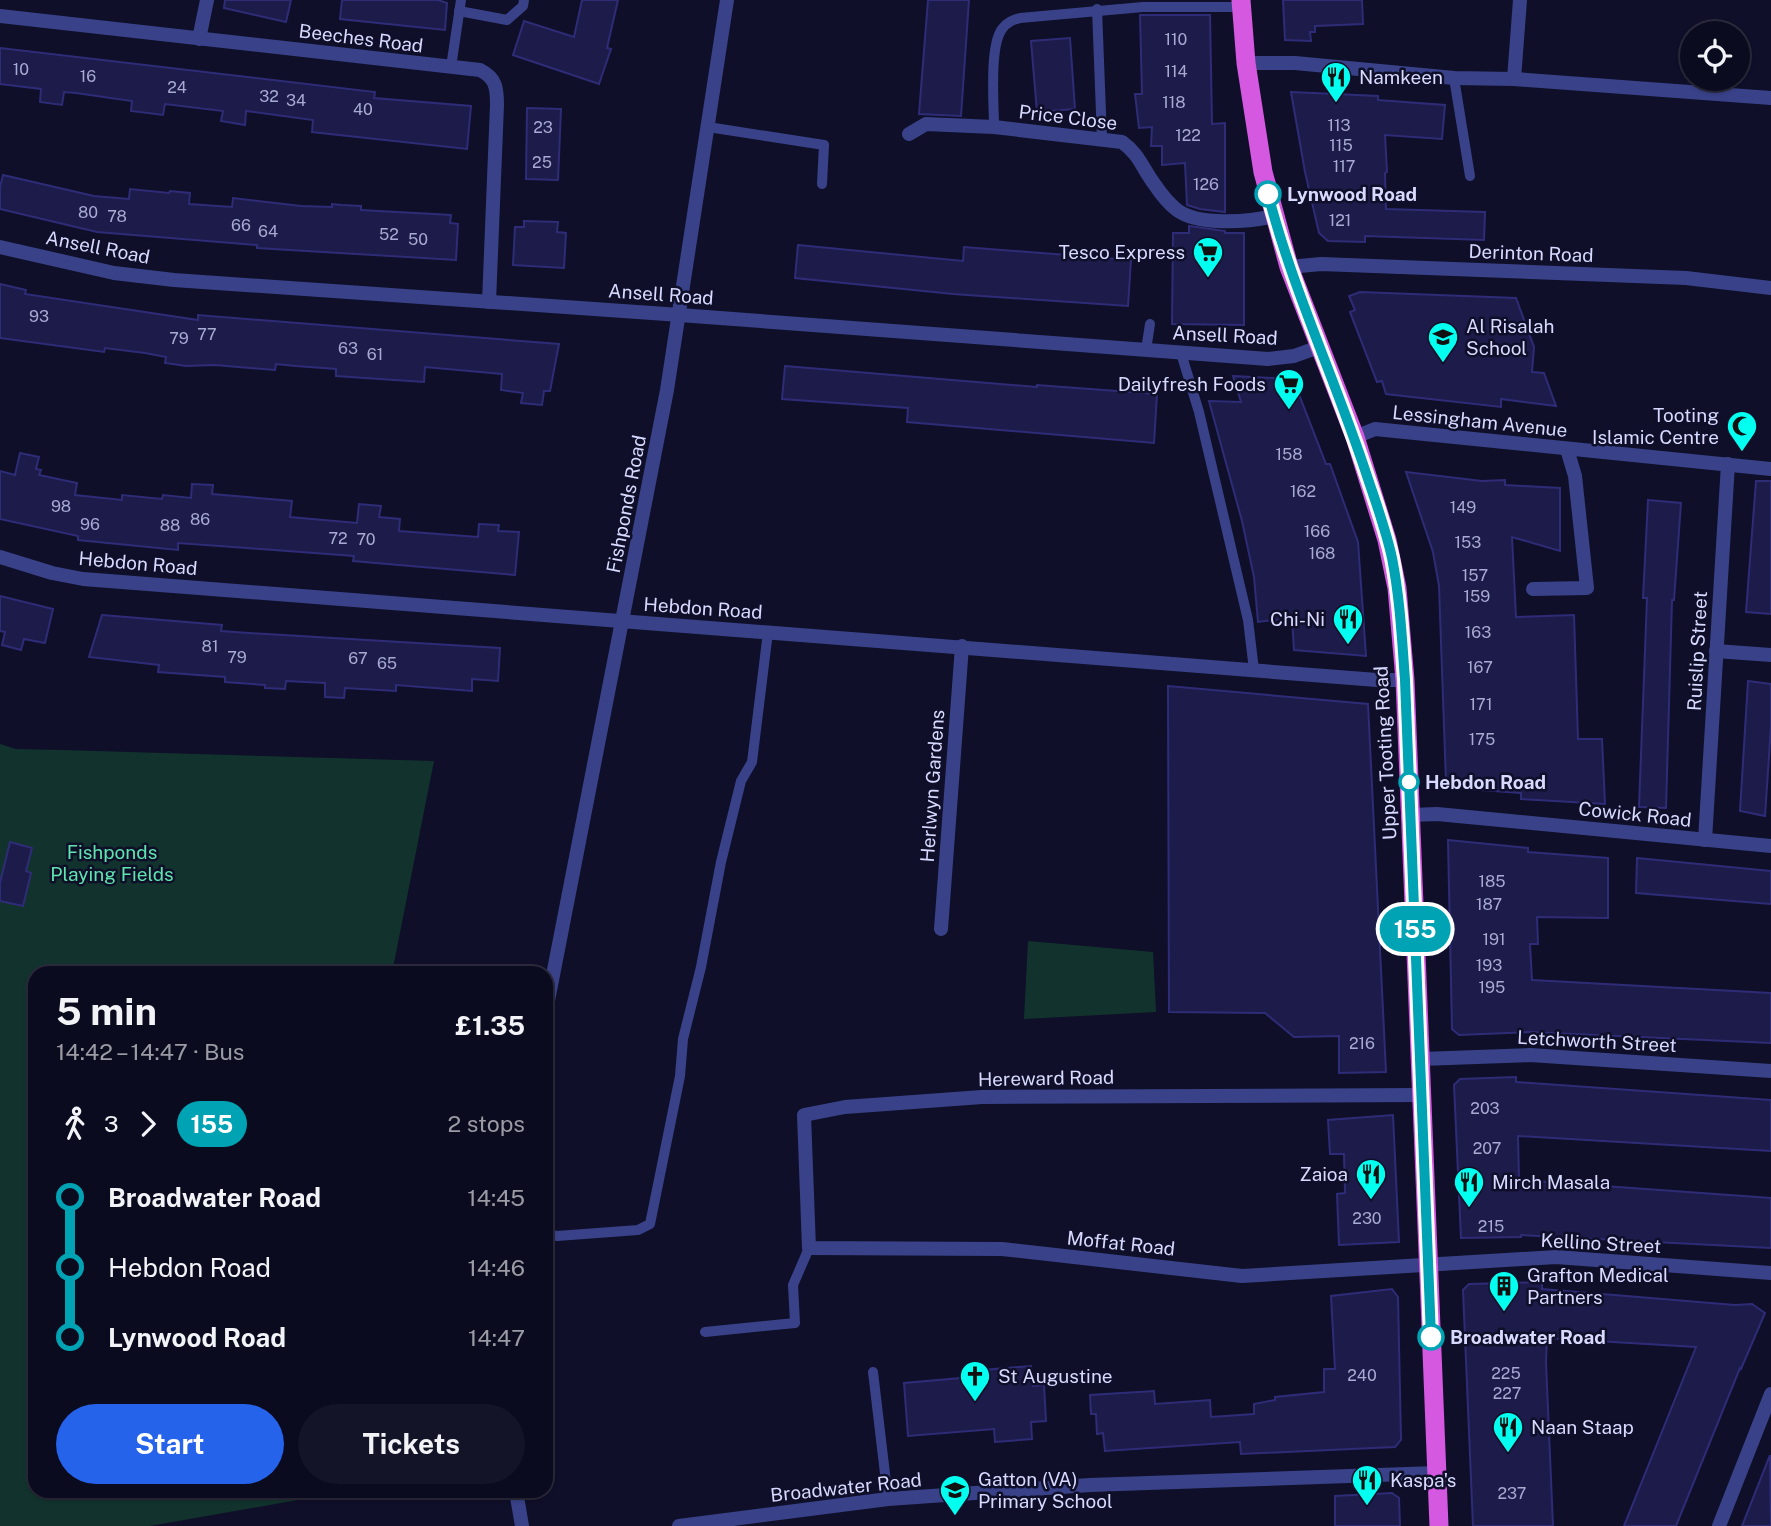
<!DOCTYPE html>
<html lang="en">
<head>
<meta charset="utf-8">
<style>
  body { margin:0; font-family:"Public Sans",sans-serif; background:#141428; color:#f1f3f6; height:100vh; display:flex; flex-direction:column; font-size:26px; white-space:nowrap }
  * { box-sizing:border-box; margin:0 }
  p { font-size:23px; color:#9a9ba4 }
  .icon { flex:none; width:38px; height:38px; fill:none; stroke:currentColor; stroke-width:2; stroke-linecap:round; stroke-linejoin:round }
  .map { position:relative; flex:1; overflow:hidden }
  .drawer { position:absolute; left:28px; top:966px; width:525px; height:532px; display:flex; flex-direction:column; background:#0b0b1f; border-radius:21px; box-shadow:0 2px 5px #0004,0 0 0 2px #2b2b3d }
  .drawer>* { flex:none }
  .badge { padding:0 14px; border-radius:23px; font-size:24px; line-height:46px }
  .buttons { position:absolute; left:1680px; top:21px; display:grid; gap:14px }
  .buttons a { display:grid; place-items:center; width:70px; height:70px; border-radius:50%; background:#0b0b1f; box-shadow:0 2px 5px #0004,0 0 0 2px #2b2b3d; font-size:35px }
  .map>.badge { position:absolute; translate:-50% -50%; box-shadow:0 0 0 4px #fff }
  .legs { display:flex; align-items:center; gap:10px; height:77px; padding:0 28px; font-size:23px }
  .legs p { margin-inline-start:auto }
  .summary { display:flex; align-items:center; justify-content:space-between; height:119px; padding:0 28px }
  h1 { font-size:38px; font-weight:700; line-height:52px }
  .action { display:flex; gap:14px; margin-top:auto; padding:14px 28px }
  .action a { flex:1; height:80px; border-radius:42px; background:#2563eb; color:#fff; font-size:28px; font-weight:700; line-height:80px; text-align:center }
  .action a+a { background:#141428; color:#f1f3f6 }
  ul { padding:0 28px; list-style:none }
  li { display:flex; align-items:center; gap:24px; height:70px; font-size:26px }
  li i { display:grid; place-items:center; width:10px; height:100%; margin:0 9px; background:currentColor }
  li i::after { content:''; width:18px; height:18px; margin:-9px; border:5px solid; border-radius:50%; background:#0b0b1f }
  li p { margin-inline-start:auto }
  li:first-child i { background:linear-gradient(#0000 50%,currentColor 0) }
  li:last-child i { background:linear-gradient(currentColor 50%,#0000 0) }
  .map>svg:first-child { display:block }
  .green { fill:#12332d }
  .building { fill:#1d1b4a; stroke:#2f2c77; stroke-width:2 }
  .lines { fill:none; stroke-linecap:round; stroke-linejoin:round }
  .service { stroke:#394289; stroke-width:10 }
  .minor { stroke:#394289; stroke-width:14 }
  .trunk { stroke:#d458e0; stroke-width:19 }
  .line-1-casing { stroke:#fff; stroke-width:16 }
  .line-1 { stroke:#00a3b4; stroke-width:10 }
  .stop-1-dot { fill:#fff; stroke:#00a3b4; stroke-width:3.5 }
  .labels { text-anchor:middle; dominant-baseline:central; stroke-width:5; stroke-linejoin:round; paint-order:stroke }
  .number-label { font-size:16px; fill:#a8aad2 }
  .street-label { font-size:19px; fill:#d7d9ff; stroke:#0f0f29 }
  .poi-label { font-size:19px; fill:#d7d9ff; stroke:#0f0f29; text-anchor:start }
  .stop-label { font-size:19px; font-weight:bold; fill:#d7d9ff; stroke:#0f0f29; text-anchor:start }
  .park-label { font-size:19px; fill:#5ee4ad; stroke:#0f0f29 }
</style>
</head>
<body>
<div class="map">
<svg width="1771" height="1526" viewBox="0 0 1771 1526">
  <rect width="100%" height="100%" fill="#0f0f29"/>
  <g class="green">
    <polygon points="0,744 16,749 61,750 434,761 392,973 35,973 35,1491 337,1491 326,1495 150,1526 0,1526"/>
    <polygon points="1028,941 1153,952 1156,1012 1024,1019"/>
  </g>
  <g class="building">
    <polygon points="225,0 291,0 286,22 224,8"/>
    <polygon points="342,0 438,0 447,3 445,30 340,19"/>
    <polygon points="582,0 618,0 607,48 611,49 599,84 513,55 524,21 574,37"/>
    <polygon points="928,0 969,0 961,116 919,114"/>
    <polygon points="1283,0 1362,0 1363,24 1315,26 1315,32 1310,32 1311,41 1285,40"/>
    <polygon points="1140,15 1210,15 1212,124 1225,123 1225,212 1200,209 1187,205 1185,163 1162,165 1162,146 1151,146 1152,127 1139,128 1135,94 1142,94"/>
    <polygon points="1070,38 1075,109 1037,112 1031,41"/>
    <polygon points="0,48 375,92 374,98 471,106 467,149 312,132 313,120 246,111 245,125 221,121 223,111 165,104 163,115 131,111 132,101 76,93 64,92 62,105 40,102 41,89 0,84"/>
    <polygon points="1291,92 1378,96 1378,100 1445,105 1442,139 1385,135 1387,172 1385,173 1386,209 1485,212 1484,240 1365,236 1365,242 1328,241 1319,233 1305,172"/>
    <polygon points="527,108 561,109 558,180 526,179"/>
    <polygon points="3,175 94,196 129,199 130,189 169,193 170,191 190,193 189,204 232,207 233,198 301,206 332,207 332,204 342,205 361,206 361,210 451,215 450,223 458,224 456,260 257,248 257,245 97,232 0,209 0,187"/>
    <polygon points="524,221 558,222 557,232 566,233 564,268 513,265 515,227 524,227"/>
    <polygon points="1189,226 1225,231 1225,233 1244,233 1244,325 1172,324 1173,233 1189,233"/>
    <polygon points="798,245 963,261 964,247 1131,260 1128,306 953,294 795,278"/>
    <polygon points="0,284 26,290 25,294 198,320 198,315 559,344 550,391 544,391 542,405 521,403 523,393 501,390 502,374 425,367 424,382 336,376 336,369 296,366 276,364 275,370 215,365 186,366 165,363 166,357 145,353 105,348 104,352 0,338"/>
    <polygon points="1360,292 1516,298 1534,347 1532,372 1544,373 1556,406 1501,399 1501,407 1386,394 1382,381 1377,382 1350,312 1355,310 1349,296"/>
    <polygon points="785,366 1037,387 1037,385 1157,394 1154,443 907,422 908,408 782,399"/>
    <polygon points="1233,376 1293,379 1326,464 1330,464 1358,542 1366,656 1294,650 1292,618 1258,622 1254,577 1242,521 1209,401 1241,402"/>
    <polygon points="20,453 39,457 36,469 41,470 39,475 77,483 75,495 122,500 122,495 162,499 163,495 191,498 192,484 213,485 212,494 292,501 290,517 357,523 359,504 381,506 379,517 400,519 399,531 478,537 479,524 499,525 498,531 519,532 515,575 353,561 354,556 247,548 178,543 178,550 78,540 78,536 0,519 0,471 15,475"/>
    <polygon points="1406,472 1482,481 1505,480 1505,485 1560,488 1560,551 1512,537 1516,617 1574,615 1578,739 1602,739 1605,804 1521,799 1521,793 1453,788 1446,782 1439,586 1433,552"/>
    <polygon points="1756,481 1771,481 1771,614 1746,612"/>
    <polygon points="1648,500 1681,503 1674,600 1672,600 1666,808 1639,807 1647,598 1643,598"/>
    <polygon points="0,596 53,609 45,643 24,639 21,650 2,645 5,632 0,631"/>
    <polygon points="102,615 222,625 221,631 249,633 500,648 498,681 472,679 472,691 396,685 396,691 345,688 344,698 325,697 325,683 286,681 285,689 265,688 265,685 225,682 225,677 158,672 159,665 89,657"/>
    <polygon points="1748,681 1771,684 1771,726 1765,816 1740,811"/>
    <polygon points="1168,686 1368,704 1386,1072 1339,1073 1339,1036 1294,1037 1265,1013 1169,1012"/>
    <polygon points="1448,840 1528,848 1528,852 1608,858 1608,918 1537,917 1538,944 1530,944 1532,980 1771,993 1771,1043 1529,1032 1459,1035 1452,1029"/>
    <polygon points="10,842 32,848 26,871 31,873 23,906 0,901 0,883"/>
    <polygon points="1637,858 1771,871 1771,904 1636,893"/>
    <polygon points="1516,1077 1516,1082 1771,1100 1771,1151 1518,1136 1519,1180 1771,1198 1771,1248 1521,1235 1521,1237 1461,1238 1454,1085 1460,1079"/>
    <polygon points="1393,1115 1399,1242 1339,1245 1337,1194 1345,1193 1344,1154 1330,1154 1328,1120"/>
    <polygon points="1542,1282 1542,1289 1735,1305 1752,1304 1765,1313 1741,1369 1740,1368 1676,1526 1624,1526 1696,1347 1547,1338 1546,1362 1553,1526 1473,1526 1463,1290 1469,1284"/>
    <polygon points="1392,1289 1398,1297 1401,1440 1395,1447 1241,1454 1240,1442 1105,1451 1103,1433 1097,1434 1096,1414 1091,1414 1090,1395 1154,1391 1155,1404 1210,1400 1211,1417 1254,1414 1254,1404 1275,1400 1275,1397 1324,1392 1324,1369 1335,1369 1331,1296"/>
    <polygon points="1031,1366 1033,1386 1044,1385 1046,1421 1031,1422 1032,1439 995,1442 994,1429 908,1436 904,1383 984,1376 983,1370"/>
    <polygon points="1770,1455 1771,1526 1742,1526"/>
    <polygon points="1392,1493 1399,1498 1400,1526 1335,1526 1335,1496"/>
  </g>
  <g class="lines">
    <g class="service">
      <polyline points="1097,9 1102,139"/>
      <polyline points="459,11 507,20 523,6 524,0"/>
      <polyline points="451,67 461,0"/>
      <polyline points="1454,78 1470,176"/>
      <polyline points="708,127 824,145 822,184"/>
      <path d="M994,127C994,104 989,47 1002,29C1007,22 1013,20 1020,18L1143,7H1241"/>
      <polyline points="1146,350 1150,324"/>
      <polyline points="1181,353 1199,412 1248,620 1254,670"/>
      <polyline points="546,1234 557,1236 638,1230 650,1224 680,1076 683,1039 701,967 721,862 741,781 752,762 768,632"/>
      <polyline points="705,1332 795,1323 793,1285 809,1248"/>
      <polyline points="873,1372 888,1499"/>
    </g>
    <g class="minor">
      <path d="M0,16L480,70C496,78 497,88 497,105L489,302"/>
      <polyline points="199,39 207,0"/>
      <polyline points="1246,63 1295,63 1454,78 1514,79 1771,98"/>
      <polyline points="1514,79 1520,0"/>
      <path d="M909,134L926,124L994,127L1122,142C1140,155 1142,168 1155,185C1161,194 1168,203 1177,210C1198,226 1249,222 1274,216"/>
      <polyline points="0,247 114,273 174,280 666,314 1268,359 1294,356 1319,347"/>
      <polyline points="1289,267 1321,264 1686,278 1771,288"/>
      <polyline points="1355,437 1375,429 1771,469"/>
      <polyline points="0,557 52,573 83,579 1377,680 1405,680"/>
      <polyline points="1533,589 1587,588 1575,476 1567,449"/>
      <polyline points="1716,651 1771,655"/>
      <polyline points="1411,815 1437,814 1771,846"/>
      <polyline points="1705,840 1728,464"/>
      <polyline points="941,929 962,646"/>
      <polyline points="546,1011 667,390 727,0"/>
      <polyline points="1421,1059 1530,1055 1771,1071"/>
      <polyline points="1421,1095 982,1097 845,1107 804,1115 809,1248 1002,1249 1242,1276 1556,1257 1771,1273"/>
      <polyline points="516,1491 522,1526"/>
      <polyline points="679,1526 888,1499 1090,1485 1436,1473"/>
      <polyline points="1719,1526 1771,1394"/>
    </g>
    <polyline class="trunk" points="1241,0 1246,63 1263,172 1289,267 1355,437 1387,540 1397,588 1405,680 1439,1526"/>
  </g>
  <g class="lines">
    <g class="line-1-casing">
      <path id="line-1" d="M1268,194C1293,291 1336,381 1367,476C1376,503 1386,530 1392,558C1400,598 1402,640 1405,680L1431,1337"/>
    </g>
    <use href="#line-1" class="line-1"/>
  </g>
  <defs>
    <g id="restaurant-pin" transform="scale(1.575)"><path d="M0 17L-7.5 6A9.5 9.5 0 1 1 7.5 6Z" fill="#03fff0" stroke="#0f0f29"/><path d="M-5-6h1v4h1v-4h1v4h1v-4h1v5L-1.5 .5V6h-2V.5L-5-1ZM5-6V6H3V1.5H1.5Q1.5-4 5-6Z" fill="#111"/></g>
    <g id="supermarket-pin" transform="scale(1.575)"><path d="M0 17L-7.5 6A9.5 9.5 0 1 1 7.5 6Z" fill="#03fff0" stroke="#0f0f29"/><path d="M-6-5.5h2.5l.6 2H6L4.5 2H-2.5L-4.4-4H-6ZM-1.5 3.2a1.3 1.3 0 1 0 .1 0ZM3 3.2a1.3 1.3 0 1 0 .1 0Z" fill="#111"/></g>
    <g id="school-pin" transform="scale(1.575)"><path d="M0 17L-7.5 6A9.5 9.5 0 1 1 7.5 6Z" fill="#03fff0" stroke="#0f0f29"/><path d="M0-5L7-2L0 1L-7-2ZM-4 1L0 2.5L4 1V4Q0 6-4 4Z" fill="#111"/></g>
    <g id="mosque-pin" transform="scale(1.575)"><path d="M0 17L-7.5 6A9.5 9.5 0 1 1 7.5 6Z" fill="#03fff0" stroke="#0f0f29"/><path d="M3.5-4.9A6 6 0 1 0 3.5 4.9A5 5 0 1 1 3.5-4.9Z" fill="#111"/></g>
    <g id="building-pin" transform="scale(1.575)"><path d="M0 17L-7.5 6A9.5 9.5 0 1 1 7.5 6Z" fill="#03fff0" stroke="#0f0f29"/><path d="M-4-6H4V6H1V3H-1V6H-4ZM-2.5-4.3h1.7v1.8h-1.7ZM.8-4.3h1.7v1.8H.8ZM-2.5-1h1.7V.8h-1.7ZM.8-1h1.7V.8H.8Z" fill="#111"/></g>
    <g id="church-pin" transform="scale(1.575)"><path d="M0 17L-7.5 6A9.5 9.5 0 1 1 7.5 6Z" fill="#03fff0" stroke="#0f0f29"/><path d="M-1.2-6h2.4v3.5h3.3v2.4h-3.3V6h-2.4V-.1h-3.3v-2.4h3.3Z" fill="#111"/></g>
  </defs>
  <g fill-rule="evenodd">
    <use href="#restaurant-pin" x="1336" y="77"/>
    <use href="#supermarket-pin" x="1208" y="252"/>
    <use href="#school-pin" x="1443" y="337"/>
    <use href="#supermarket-pin" x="1289" y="384"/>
    <use href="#mosque-pin" x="1742" y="426"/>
    <use href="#restaurant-pin" x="1348" y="619"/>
    <use href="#restaurant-pin" x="1371" y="1174"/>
    <use href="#restaurant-pin" x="1469" y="1182"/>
    <use href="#building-pin" x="1504" y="1286"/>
    <use href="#church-pin" x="975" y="1376"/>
    <use href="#restaurant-pin" x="1508" y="1427"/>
    <use href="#restaurant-pin" x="1367" y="1480"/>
    <use href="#school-pin" x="955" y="1490"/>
  </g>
  <g class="stop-1-dot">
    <circle cx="1268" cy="194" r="12"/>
    <circle cx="1409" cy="782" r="9"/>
    <circle cx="1431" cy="1337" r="12"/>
  </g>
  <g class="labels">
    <g class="number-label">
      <text x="1176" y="39">110</text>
      <text x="21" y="69">10</text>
      <text x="1176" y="71">114</text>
      <text x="88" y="76">16</text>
      <text x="177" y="87">24</text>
      <text x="269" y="96">32</text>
      <text x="296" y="100">34</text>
      <text x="1174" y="102">118</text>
      <text x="363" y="109">40</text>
      <text x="1339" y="125">113</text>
      <text x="543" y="127">23</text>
      <text x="1188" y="135">122</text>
      <text x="1341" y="145">115</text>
      <text x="542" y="162">25</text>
      <text x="1344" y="166">117</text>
      <text x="1206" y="184">126</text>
      <text x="88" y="212">80</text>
      <text x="117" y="216">78</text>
      <text x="1340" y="220">121</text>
      <text x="241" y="225">66</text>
      <text x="268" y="231">64</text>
      <text x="389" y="234">52</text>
      <text x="418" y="239">50</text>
      <text x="39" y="316">93</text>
      <text x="207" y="334">77</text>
      <text x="179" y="338">79</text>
      <text x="348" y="348">63</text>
      <text x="375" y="354">61</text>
      <text x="1289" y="454">158</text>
      <text x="1303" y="491">162</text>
      <text x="61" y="506">98</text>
      <text x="1463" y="507">149</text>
      <text x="200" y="519">86</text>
      <text x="90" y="524">96</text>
      <text x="170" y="525">88</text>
      <text x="1317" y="531">166</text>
      <text x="338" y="538">72</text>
      <text x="366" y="539">70</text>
      <text x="1468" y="542">153</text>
      <text x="1322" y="553">168</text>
      <text x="1475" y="575">157</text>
      <text x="1477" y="596">159</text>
      <text x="1478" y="632">163</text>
      <text x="210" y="646">81</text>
      <text x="237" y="657">79</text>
      <text x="358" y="658">67</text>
      <text x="387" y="663">65</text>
      <text x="1480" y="667">167</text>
      <text x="1481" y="704">171</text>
      <text x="1482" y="739">175</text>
      <text x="1492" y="881">185</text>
      <text x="1489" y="904">187</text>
      <text x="1494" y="939">191</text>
      <text x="1489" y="965">193</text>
      <text x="1492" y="987">195</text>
      <text x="1362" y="1043">216</text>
      <text x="1485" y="1108">203</text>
      <text x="1487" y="1148">207</text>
      <text x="1367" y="1218">230</text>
      <text x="1491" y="1226">215</text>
      <text x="1506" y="1373">225</text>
      <text x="1362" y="1375">240</text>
      <text x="1507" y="1393">227</text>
      <text x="1512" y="1493">237</text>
    </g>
    <g class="street-label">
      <text transform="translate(361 38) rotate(7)">Beeches Road</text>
      <text transform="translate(1068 117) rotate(7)">Price Close</text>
      <text transform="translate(98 247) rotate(11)">Ansell Road</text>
      <text transform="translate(1531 253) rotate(2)">Derinton Road</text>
      <text transform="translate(661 294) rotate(4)">Ansell Road</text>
      <text transform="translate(1225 335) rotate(3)">Ansell Road</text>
      <text transform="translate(1480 421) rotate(6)">Lessingham Avenue</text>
      <text transform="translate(626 504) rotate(-79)">Fishponds Road</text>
      <text transform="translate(138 563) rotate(5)">Hebdon Road</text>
      <text transform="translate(703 608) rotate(4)">Hebdon Road</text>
      <text transform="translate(1697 651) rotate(-87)">Ruislip Street</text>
      <text transform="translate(1385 753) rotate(-93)">Upper Tooting Road</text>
      <text transform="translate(932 786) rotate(-86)">Herlwyn Gardens</text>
      <text transform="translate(1635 814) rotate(6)">Cowick Road</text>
      <text transform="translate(1597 1041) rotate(3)">Letchworth Street</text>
      <text transform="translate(1046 1078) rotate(-1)">Hereward Road</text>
      <text transform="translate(1121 1243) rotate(6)">Moffat Road</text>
      <text transform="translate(1601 1243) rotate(3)">Kellino Street</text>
      <text transform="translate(846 1487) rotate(-6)">Broadwater Road</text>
    </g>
    <g class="poi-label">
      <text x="1359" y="77">Namkeen</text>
      <text x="1185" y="252" text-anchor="end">Tesco Express</text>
      <text x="1466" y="326">Al Risalah<tspan x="1466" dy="22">School</tspan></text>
      <text x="1266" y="384" text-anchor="end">Dailyfresh Foods</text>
      <text x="1719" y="415" text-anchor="end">Tooting<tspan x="1719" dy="22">Islamic Centre</tspan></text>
      <text x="1325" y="619" text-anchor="end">Chi-Ni</text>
      <text x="1348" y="1174" text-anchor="end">Zaioa</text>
      <text x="1492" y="1182">Mirch Masala</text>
      <text x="1527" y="1275">Grafton Medical<tspan x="1527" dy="22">Partners</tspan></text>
      <text x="998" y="1376">St Augustine</text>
      <text x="1531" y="1427">Naan Staap</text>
      <text x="978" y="1479">Gatton (VA)<tspan x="978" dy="22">Primary School</tspan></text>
      <text x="1390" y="1480">Kaspa's</text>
    </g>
    <g class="stop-label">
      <text x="1287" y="194">Lynwood Road</text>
      <text x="1425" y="782">Hebdon Road</text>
      <text x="1450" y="1337">Broadwater Road</text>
    </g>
    <g class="park-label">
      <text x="112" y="852">Fishponds<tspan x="112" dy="22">Playing Fields</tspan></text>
    </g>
  </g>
</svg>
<div class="buttons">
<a><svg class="icon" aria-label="locate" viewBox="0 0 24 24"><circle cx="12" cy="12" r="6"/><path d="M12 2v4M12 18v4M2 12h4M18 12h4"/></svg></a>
</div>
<b class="badge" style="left:1415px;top:929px;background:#00a3b4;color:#fff">155</b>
<section class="drawer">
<div class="summary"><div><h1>5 min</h1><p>14:42 – 14:47 · Bus</p></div><b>£1.35</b></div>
<div class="legs"><svg class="icon" aria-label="walk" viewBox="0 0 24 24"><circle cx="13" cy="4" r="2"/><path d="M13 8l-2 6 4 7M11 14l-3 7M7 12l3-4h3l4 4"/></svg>3<svg class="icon" aria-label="forward" viewBox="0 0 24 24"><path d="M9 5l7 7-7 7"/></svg><b class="badge" style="background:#00a3b4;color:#fff">155</b><p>2 stops</p></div>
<ul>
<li><i style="color:#00a3b4"></i><b>Broadwater Road</b><p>14:45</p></li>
<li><i style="color:#00a3b4"></i><span>Hebdon Road</span><p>14:46</p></li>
<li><i style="color:#00a3b4"></i><b>Lynwood Road</b><p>14:47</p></li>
</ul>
<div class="action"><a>Start</a><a>Tickets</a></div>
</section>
</div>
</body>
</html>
